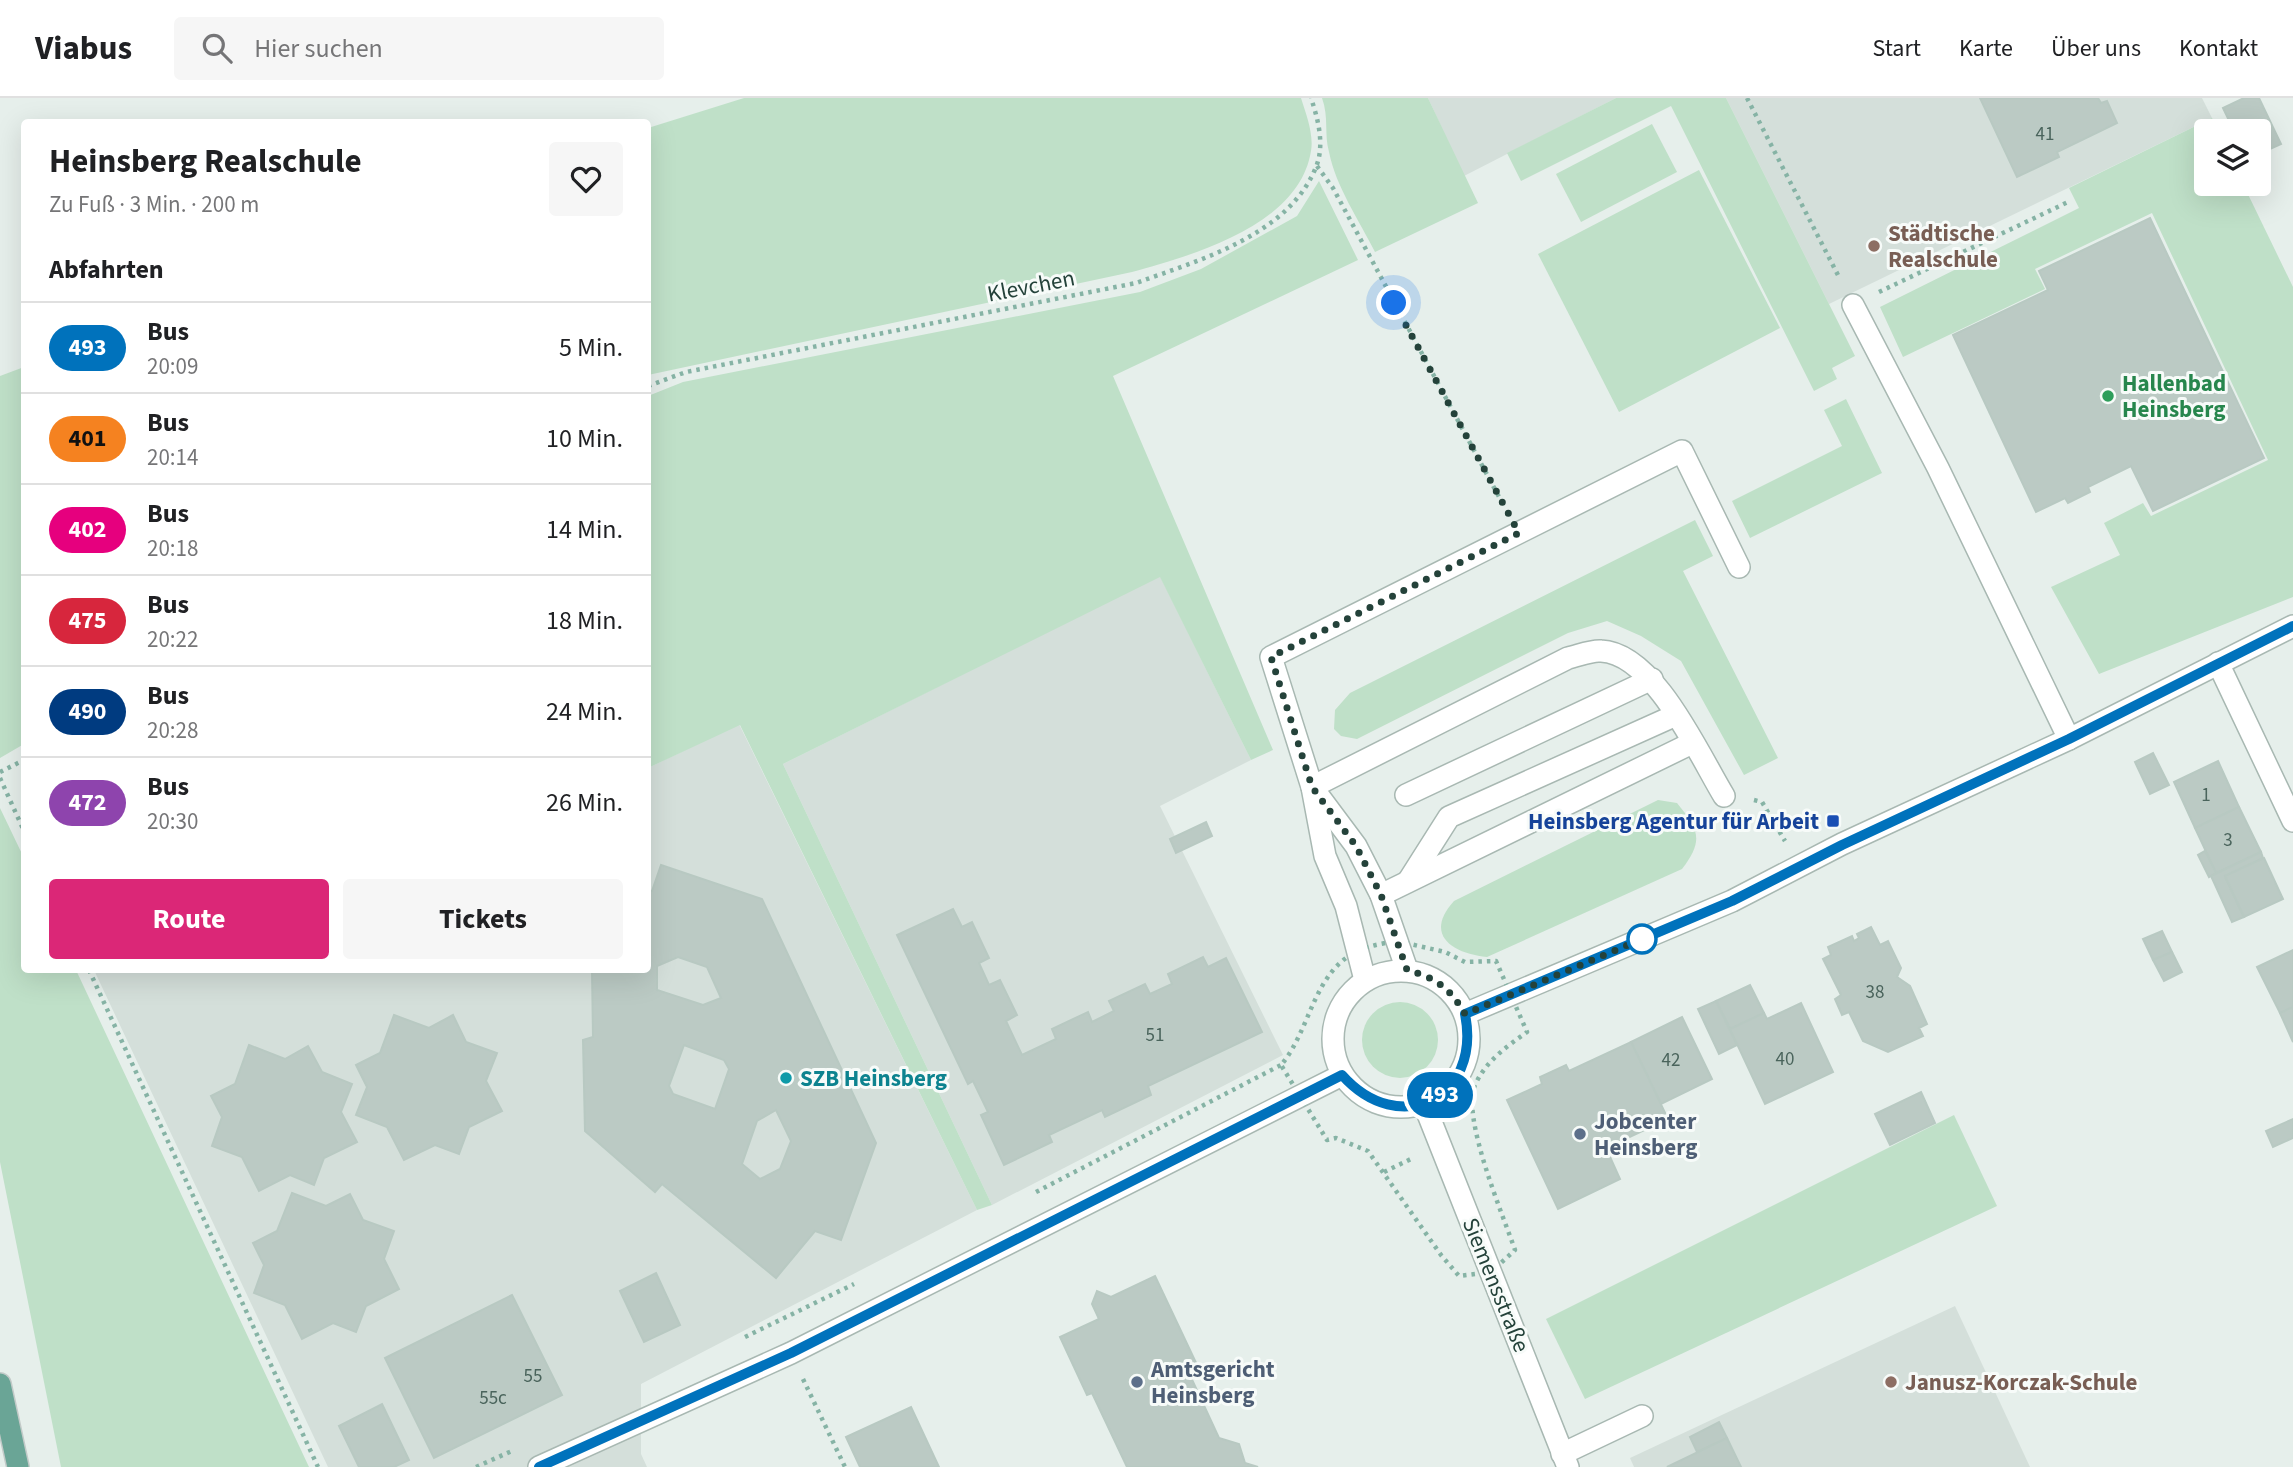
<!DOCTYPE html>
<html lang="de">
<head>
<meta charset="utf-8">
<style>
  body { margin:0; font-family:"Source Sans 3",sans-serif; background:#f6f6f6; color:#202124; height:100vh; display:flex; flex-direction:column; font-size:26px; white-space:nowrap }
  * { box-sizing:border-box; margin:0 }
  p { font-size:23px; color:#757577 }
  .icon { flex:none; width:38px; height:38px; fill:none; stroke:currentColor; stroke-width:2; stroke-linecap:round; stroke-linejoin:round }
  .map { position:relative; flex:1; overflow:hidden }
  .panel { position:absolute; left:21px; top:21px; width:630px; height:854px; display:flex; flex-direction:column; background:#fff; border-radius:7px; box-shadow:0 7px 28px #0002 }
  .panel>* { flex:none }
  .badge { padding:0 14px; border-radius:23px; font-size:24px; line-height:46px }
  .controls { position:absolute; left:2194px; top:21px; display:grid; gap:14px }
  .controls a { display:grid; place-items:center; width:77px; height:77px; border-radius:7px; background:#fff; box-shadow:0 7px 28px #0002; font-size:35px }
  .you { position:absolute; width:35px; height:35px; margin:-18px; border:5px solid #fff; border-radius:50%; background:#1a73e8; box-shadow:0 0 0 10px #1a73e833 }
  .map>.badge { position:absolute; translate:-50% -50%; box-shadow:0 0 0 4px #fff }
  h2 { padding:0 28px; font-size:26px; line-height:63px }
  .round { display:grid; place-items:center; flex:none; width:74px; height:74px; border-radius:7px; background:#f6f6f6 }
  .headline { display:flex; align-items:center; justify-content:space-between; height:119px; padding:0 28px }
  h1 { font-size:33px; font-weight:700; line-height:52px }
  .cta { display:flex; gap:14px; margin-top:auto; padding:14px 28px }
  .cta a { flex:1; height:80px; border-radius:7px; background:#db2777; color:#fff; font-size:28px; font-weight:700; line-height:80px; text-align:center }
  .cta a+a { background:#f6f6f6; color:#202124 }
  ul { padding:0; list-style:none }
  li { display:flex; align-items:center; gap:21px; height:91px; padding:0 28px; border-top:2px solid #e0e0e0 }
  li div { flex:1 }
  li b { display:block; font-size:26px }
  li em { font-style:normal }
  li .badge { min-width:77px; font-weight:700; text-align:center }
  header { display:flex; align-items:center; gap:42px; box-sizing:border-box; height:98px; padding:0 35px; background:#fff; border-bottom:2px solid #e0e0e0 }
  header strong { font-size:33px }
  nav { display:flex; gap:38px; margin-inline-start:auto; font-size:24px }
  .search { width:490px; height:63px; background:#f6f6f6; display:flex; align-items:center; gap:18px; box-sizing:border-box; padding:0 24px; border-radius:7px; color:#757577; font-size:26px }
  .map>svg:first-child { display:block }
  .built { fill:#d4dfda }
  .green { fill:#bfe0c8 }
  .building { fill:#bbcac4; stroke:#b8c9c2; stroke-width:2; fill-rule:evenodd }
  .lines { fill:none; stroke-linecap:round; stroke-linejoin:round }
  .service-casing { stroke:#a8b8b2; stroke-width:24 }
  .minor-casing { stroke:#a8b8b2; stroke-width:24 }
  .primary-casing { stroke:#c2cac8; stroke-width:24 }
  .path { stroke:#86b3a5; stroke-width:4.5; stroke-dasharray:3.5 5; stroke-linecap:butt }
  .service { stroke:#fff; stroke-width:21 }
  .minor { stroke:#fff; stroke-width:21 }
  .primary { stroke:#6aa596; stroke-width:21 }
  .line-casing { stroke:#fff; stroke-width:16 }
  .line { stroke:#0072bc; stroke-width:10 }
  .walk { stroke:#24423a; stroke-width:7; stroke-dasharray:0 12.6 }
  .education-dot { fill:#8d6e63; stroke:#f7fbf9; stroke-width:2.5 }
  .leisure-dot { fill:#2e9e5b; stroke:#f7fbf9; stroke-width:2.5 }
  .transit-dot { fill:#1a4fb4; stroke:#f7fbf9; stroke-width:2.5 }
  .stop-dot { fill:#fff; stroke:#0072bc; stroke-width:3.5 }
  .culture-dot { fill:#0f9aa8; stroke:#f7fbf9; stroke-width:2.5 }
  .service-dot { fill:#5c6f8a; stroke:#f7fbf9; stroke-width:2.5 }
  .labels { text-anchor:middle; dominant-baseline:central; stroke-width:6; stroke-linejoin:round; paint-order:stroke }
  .number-label { font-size:19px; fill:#4a645c }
  .education-label { font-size:23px; font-weight:bold; fill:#785e54; stroke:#f7fbf9; text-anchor:start }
  .street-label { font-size:23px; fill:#24423a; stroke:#f7fbf9 }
  .leisure-label { font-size:23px; font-weight:bold; fill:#27864d; stroke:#f7fbf9; text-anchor:start }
  .transit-label { font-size:23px; font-weight:bold; fill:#164399; stroke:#f7fbf9; text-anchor:end }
  .culture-label { font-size:23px; font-weight:bold; fill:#0d838f; stroke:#f7fbf9; text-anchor:start }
  .service-label { font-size:23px; font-weight:bold; fill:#4e5e75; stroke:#f7fbf9; text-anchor:start }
</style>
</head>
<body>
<header>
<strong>Viabus</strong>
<div class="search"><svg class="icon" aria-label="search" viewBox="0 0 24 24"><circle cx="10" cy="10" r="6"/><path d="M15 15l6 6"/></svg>Hier suchen</div>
<nav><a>Start</a><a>Karte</a><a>Über uns</a><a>Kontakt</a></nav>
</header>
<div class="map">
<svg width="2293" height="1369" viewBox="0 0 2293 1369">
  <rect width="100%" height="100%" fill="#e6efeb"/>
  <g class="built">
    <polygon points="1428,0 1616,0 1464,78"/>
    <polygon points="1726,0 2202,0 2212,20 1829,206"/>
    <polygon points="1160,478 1251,662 1160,708 1283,957 992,1107 783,666"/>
    <polygon points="739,626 977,1112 641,1286 641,1356 647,1369 328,1369 94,872 648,872 648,670"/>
    <polygon points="1955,1208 2030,1369 1634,1369 1630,1360"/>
  </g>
  <g class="green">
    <path d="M744,0H1301C1306,16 1314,36 1311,53C1299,128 1193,157 1132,174L648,277V30Z"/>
    <path d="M1322,0H1428L1478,105L1375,154C1359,122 1336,89 1329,54C1324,36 1329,19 1322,0Z"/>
    <polygon points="1616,0 1726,0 1855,258 1832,270 1837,281 1814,293 1671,8 1521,83 1507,55"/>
    <polygon points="2212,20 2218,33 2207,33 2207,86 2243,86 2293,189 2293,499 2099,576 2051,489 2120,457 2104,425 2143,405 2151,418 2268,362 2152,115 2035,171 2045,191 1903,259 1880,209 2079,110 2069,90"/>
    <polygon points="1652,26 1677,74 1581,124 1556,76"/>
    <polygon points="1699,72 1780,230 1619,314 1538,156"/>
    <polygon points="1319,83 1358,162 1113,278 1273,652 1251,662 1160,479 783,666 992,1107 977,1112 740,627 648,670 648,298 683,284 1140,194 1201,171 1297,118"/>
    <polygon points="24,269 24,646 0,660 0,278"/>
    <polygon points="1846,301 1882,375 1750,440 1732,403 1842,348 1824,312"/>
    <polygon points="1695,422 1713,458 1683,473 1778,660 1744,677 1681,563 1641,538 1607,523 1568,535 1357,641 1341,638 1334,631 1335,612 1350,595"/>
    <path d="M1658,702L1677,705C1699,732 1704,742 1682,771L1487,859C1453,856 1423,837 1454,803Z"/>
    <polygon points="0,710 24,760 24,872 76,872 309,1369 61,1369 0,1064"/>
    <circle cx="1400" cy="942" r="38"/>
    <polygon points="1954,1017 1997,1108 1585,1301 1546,1221"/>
  </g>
  <g class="building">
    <polygon points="1980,0 2098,0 2101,5 2107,3 2117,25 2057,54 2059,59 2017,79"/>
    <polygon points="2244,0 2259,0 2281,46 2259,56 2259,33 2234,33 2223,10"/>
    <polygon points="2150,120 2264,360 2153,413 2131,368 2088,389 2090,394 2068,405 2065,400 2036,414 1953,237 2048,192 2039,173"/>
    <polygon points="2153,655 2169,687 2150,696 2135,664"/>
    <polygon points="2218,663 2239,709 2195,730 2174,684"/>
    <polygon points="2239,709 2261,754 2216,775 2195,730"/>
    <polygon points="1206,724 1212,738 1176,755 1170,741"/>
    <polygon points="2205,753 2216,775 2209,779 2198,757"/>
    <polygon points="2261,754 2263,760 2225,778 2244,819 2232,824 2211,778"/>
    <polygon points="2264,760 2283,801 2244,819 2225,778"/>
    <path d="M661,767L762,801L876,1045L841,1142L815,1133L776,1180L662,1086L655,1094L585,1033L583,942L593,939L592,872H648V793H652ZM678,859L707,869L721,900L703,907L657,892V868ZM684,947L724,962L729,971L715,1011L673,996L669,988ZM776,1012L791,1043L780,1071L760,1081L742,1066L757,1023Z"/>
    <polygon points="953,811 962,829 972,824 989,860 979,865 989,887 1000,882 1017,917 1006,923 1022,957 1056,941 1052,931 1088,914 1092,924 1114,913 1109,903 1145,886 1150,896 1172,886 1168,876 1203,859 1208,869 1226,860 1262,934 1148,988 1151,997 1105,1019 1102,1012 1049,1037 1052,1044 1004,1067 981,1017 988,1014 973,983 968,986 897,837"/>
    <polygon points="1871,829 1880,847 1888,843 1901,870 1897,879 1910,888 1927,926 1919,930 1923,938 1888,954 1863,943 1849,914 1842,917 1835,901 1841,897 1823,861 1831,857 1828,849 1852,838 1854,843 1859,840 1857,836"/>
    <polygon points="2162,833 2172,854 2153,862 2143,841"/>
    <polygon points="2293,852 2293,909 2280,915 2257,869"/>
    <polygon points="2172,854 2182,874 2164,883 2153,862"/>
    <polygon points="1750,887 1764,915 1730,931 1716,903"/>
    <polygon points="1716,903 1737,947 1719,956 1698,911"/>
    <polygon points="1801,905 1833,974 1765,1006 1730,931 1764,915 1767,921"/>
    <polygon points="2293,909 2293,944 2280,915"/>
    <polygon points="394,917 429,930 453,917 466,944 497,955 486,983 502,1013 469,1029 459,1056 435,1047 404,1062 387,1029 356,1017 367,989 356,967 380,955"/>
    <polygon points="1682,919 1712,981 1661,1006 1631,944"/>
    <polygon points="1631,944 1668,1021 1606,1050 1620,1081 1558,1111 1507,1002 1542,986 1540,979 1566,967 1569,973"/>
    <polygon points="249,947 285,961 308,948 322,974 352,986 341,1014 357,1044 324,1060 314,1087 290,1077 259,1093 242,1059 212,1048 222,1019 211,998 235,986"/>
    <polygon points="1921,994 1935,1025 1890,1047 1875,1016"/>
    <polygon points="2293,1021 2293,1040 2273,1049 2266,1033"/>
    <polygon points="292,1095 326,1108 350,1096 363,1122 394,1133 384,1161 399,1191 366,1208 356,1234 333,1225 302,1241 285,1207 254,1195 264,1167 253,1145 277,1133"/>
    <polygon points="656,1175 680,1227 644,1244 620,1193"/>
    <polygon points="1155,1178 1198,1269 1188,1273 1219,1340 1239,1346 1245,1365 1258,1369 1127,1369 1092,1295 1087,1297 1060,1239 1099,1221 1092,1206 1097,1193 1111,1199"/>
    <polygon points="512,1197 562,1297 434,1360 385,1260"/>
    <polygon points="382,1306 409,1362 394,1369 359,1369 339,1328"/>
    <polygon points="911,1309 939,1369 860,1369 846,1339"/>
    <polygon points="1719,1324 1727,1340 1697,1354 1690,1339"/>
    <polygon points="1727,1340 1741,1369 1667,1369"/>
  </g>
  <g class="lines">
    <g class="service-casing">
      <g id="service">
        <polyline points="1853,207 1938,370 2069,641"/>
        <polyline points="2218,565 2293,723"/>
        <polyline points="1406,697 1652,581"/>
        <polyline points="1409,782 1449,719 1676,617"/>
        <polyline points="1381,797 1692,645"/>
        <polyline points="1407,872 1381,797 1356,748 1312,689 1271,559 1682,353 1739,469"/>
        <path d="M1365,882L1346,808L1325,758L1312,689L1568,560C1578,558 1591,552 1601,553C1654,555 1699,657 1724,698"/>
        <polyline points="1562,1356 1642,1318"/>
      </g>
    </g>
    <g class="minor-casing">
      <g id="minor">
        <circle cx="1401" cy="941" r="68"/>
        <polyline points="1465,916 1732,803 1842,746 2069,641 2293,528"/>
        <polyline points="1424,1006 1568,1369"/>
        <polyline points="539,1369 791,1255 1342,977"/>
      </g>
    </g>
    <g class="primary-casing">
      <polyline id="primary" points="0,1286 18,1369"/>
    </g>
    <g class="path">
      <polyline points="1747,0 1840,181"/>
      <polyline points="1317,68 1333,90 1505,410"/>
      <polyline points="1879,194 2068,104"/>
      <path d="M648,288L686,274L1136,185C1200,162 1289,137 1316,69C1325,47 1318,21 1311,0"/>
      <polyline points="0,674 24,662"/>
      <polyline points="0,680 24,733"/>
      <polyline points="1754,702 1762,704 1785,743"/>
      <path d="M1397,843L1445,854L1465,864L1496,863L1527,934C1506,949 1486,963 1475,987C1461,1019 1503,1117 1515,1152L1491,1174L1459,1178L1441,1157L1368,1053L1336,1040L1327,1042L1281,967C1311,932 1313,872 1360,852C1372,847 1385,845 1397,843Z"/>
      <polyline points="89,872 318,1369"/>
      <polyline points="1384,1074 1413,1060"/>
      <polyline points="1036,1094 1281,967"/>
      <polyline points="745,1239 854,1186"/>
      <polyline points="803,1281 845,1369"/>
      <polyline points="476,1369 514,1352"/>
    </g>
    <use href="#service" class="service"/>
    <use href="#minor" class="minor"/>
    <use href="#primary" class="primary"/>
  </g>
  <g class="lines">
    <g class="line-casing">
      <path id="line" d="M539,1369L791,1255L1342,977C1399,1041 1482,1001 1465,916L1732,803L1842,747L2069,641L2293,528"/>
    </g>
    <use href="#line" class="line"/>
    <path class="walk" d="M1394,205L1519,435L1271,559L1312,689L1356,748L1381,797L1407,872C1436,880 1450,890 1465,916L1642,841"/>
  </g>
  <g class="education-dot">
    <circle cx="1874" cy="148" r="7"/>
    <circle cx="1891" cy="1284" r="7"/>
  </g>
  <circle class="leisure-dot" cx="2108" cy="298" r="7"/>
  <rect class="transit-dot" x="1826" y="716" width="14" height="14" rx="3.5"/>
  <circle class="stop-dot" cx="1642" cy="841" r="14"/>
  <circle class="culture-dot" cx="786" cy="980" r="7"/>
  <g class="service-dot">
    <circle cx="1580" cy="1036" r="7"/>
    <circle cx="1137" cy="1284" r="7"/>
  </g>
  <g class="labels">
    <g class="number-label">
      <text x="2045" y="36">41</text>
      <text x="2206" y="697">1</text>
      <text x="2228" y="742">3</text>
      <text x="1875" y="894">38</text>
      <text x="1155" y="937">51</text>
      <text x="1785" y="961">40</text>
      <text x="1671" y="962">42</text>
      <text x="533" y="1278">55</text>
      <text x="493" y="1300">55c</text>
    </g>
    <g class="education-label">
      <text x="1888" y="135">Städtische<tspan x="1888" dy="26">Realschule</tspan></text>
      <text x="1905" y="1284">Janusz-Korczak-Schule</text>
    </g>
    <g class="street-label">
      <text transform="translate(1031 188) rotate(-11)">Klevchen</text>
      <text transform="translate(1496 1187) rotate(68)">Siemensstraße</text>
    </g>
    <g class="leisure-label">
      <text x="2122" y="285">Hallenbad<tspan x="2122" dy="26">Heinsberg</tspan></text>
    </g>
    <g class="transit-label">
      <text x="1819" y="723">Heinsberg Agentur für Arbeit</text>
    </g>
    <g class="culture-label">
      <text x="800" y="980">SZB Heinsberg</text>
    </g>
    <g class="service-label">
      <text x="1594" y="1023">Jobcenter<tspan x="1594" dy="26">Heinsberg</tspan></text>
      <text x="1151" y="1271">Amtsgericht<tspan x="1151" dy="26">Heinsberg</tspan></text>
    </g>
  </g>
</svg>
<div class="controls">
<a><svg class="icon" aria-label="layers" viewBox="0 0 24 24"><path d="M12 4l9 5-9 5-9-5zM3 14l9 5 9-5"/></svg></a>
</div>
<div class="you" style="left:1394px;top:205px"></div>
<b class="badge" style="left:1440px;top:997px;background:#0072bc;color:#fff">493</b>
<section class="panel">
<div class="headline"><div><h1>Heinsberg Realschule</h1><p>Zu Fuß · 3 Min. · 200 m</p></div><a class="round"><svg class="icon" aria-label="heart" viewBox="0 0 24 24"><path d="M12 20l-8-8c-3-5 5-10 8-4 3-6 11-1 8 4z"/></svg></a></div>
<h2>Abfahrten</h2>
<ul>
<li><span class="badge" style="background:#0072bc;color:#fff">493</span><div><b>Bus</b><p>20:09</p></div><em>5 Min.</em></li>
<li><span class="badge" style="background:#f58220;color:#111">401</span><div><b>Bus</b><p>20:14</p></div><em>10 Min.</em></li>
<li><span class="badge" style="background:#e6007e;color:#fff">402</span><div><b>Bus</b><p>20:18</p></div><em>14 Min.</em></li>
<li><span class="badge" style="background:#d7263d;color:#fff">475</span><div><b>Bus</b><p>20:22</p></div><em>18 Min.</em></li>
<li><span class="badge" style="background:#003b80;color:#fff">490</span><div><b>Bus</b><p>20:28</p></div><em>24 Min.</em></li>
<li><span class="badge" style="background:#8e44ad;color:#fff">472</span><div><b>Bus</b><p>20:30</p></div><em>26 Min.</em></li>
</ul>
<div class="cta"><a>Route</a><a>Tickets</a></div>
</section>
</div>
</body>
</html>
